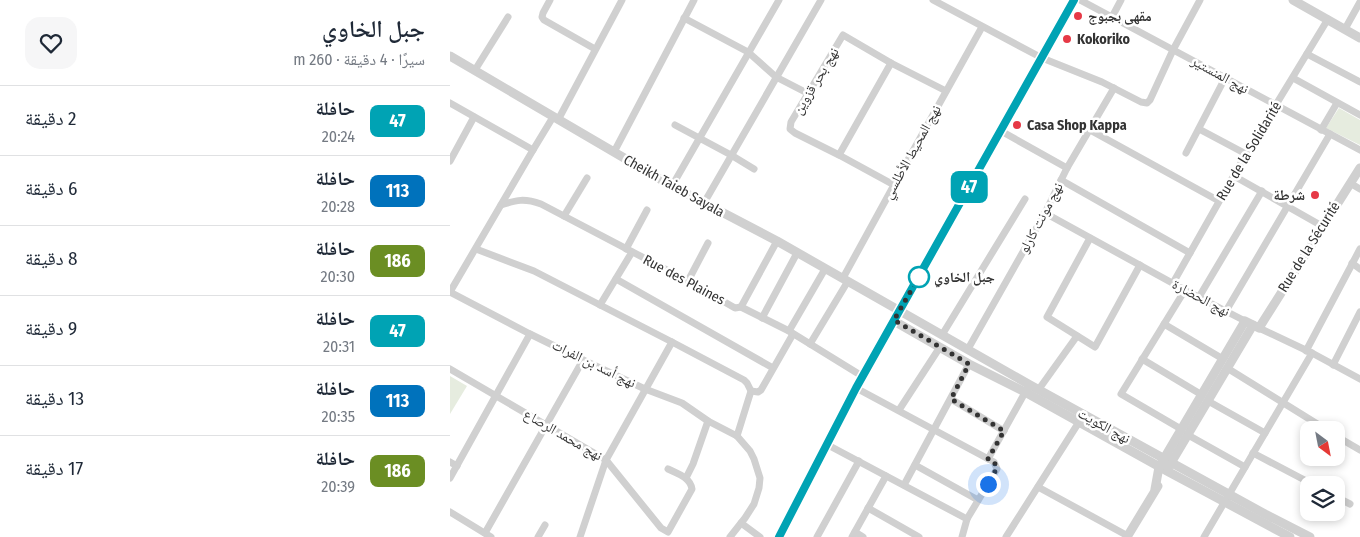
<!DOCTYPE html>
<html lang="ar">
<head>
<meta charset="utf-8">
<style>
  body { margin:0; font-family:"Fira Sans Condensed","Noto Naskh Arabic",sans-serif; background:#f6f6f7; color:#1f2937; direction:rtl; height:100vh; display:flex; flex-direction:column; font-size:19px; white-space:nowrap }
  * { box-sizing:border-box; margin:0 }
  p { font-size:16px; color:#747a83 }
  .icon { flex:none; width:28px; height:28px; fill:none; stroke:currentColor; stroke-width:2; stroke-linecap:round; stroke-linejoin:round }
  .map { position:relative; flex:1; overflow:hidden; direction:ltr }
  .panel { display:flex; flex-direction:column; background:#fff; width:450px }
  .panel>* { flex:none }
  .badge { padding:0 10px; border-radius:8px; font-size:18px; line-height:32px }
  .needle { width:32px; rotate:148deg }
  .fabs { position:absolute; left:850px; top:421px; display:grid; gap:10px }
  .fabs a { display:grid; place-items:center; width:45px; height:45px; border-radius:10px; background:#fff; box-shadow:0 2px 8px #0003; font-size:25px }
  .you { position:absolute; width:25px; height:25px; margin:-12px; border:4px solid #fff; border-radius:50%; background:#1a73e8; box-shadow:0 0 0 8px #1a73e833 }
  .map>.badge { position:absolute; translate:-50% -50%; box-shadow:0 0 0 2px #fff }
  .round { display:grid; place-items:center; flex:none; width:52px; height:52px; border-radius:15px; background:#f6f6f7 }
  .headline { display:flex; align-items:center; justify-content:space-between; height:85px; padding:0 25px }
  h1 { font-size:24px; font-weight:600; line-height:38px }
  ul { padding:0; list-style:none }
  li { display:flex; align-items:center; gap:15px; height:70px; padding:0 25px; border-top:1px solid #e0e1e3 }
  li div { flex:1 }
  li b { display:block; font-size:19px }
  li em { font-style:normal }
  li .badge { min-width:55px; font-weight:700; text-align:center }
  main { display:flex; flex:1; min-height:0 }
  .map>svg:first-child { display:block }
  .green { fill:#e6ecdf }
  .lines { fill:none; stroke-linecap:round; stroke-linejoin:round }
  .minor { stroke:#d0d0d0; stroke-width:7 }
  .tertiary { stroke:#d0d0d0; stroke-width:9 }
  .line-casing { stroke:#fff; stroke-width:11 }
  .line { stroke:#00a3b4; stroke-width:8 }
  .walk { stroke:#333; stroke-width:5; stroke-dasharray:0 9 }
  .poi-dot { fill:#e63946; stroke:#fff; stroke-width:2 }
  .stop-dot { fill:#fff; stroke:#00a3b4; stroke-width:2.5 }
  .labels { text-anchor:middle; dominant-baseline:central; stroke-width:5; stroke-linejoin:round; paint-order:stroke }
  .poi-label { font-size:14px; font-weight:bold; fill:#333; stroke:#fff; text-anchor:start }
  .street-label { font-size:14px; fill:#333; stroke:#fff }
  .stop-label { font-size:14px; font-weight:bold; fill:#333; stroke:#fff; text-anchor:start }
</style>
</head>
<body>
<main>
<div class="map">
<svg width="910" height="537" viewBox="0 0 910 537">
  <rect width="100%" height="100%" fill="#fff"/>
  <g class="green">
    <polygon points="889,108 910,120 910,145 876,128"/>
    <polygon points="0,376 17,386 0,414"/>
  </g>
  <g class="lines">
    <g class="minor">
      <polyline points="100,0 93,13 92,17 94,20 145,49"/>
      <polyline points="483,0 592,58 652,82 691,102 697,103 700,100 723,50 750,0"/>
      <polyline points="630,0 910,150"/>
      <polyline points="662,17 671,0"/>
      <polyline points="234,18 298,52 326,77 359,94"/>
      <polyline points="895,29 910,2"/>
      <polyline points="857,54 910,82"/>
      <polyline points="25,70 58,17"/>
      <polyline points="843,78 910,115"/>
      <polyline points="0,103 83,150"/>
      <polyline points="103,117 83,150 0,292 80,334 133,360 195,389 232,403 258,421 287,436 300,451 304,459 310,478 309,488 304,504 295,518 280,537"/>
      <polyline points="108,120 172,0"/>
      <polyline points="225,125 281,155 304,169"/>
      <polyline points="749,129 796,154"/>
      <polyline points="640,130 769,201"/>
      <polyline points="871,130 887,103"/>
      <polyline points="551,131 617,168"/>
      <polyline points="164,152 244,0"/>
      <polyline points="736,153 775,78"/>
      <polyline points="389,155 441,63"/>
      <polyline points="0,161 24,117"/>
      <polyline points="784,176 872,226"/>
      <polyline points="611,180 740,253"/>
      <polyline points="900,183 910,189"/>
      <polyline points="444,185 389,155 345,133 340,129 341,122 393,35 441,63 496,91"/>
      <polyline points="222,186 329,0"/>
      <polyline points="254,203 371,0"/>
      <path d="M51,205C67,200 74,198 91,204L238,281L285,308L291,307L339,331L412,376"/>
      <polyline points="595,213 735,290 795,321"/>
      <polyline points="114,216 137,178"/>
      <polyline points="640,238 597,317 645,347 690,265"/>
      <polyline points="26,249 84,271 222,342 294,380 297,383 301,391 287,436"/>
      <polyline points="176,249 197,210"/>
      <polyline points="902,263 910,269"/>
      <polyline points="393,278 444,185 532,27"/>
      <polyline points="166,279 323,368"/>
      <polyline points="238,281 258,243"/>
      <polyline points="723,283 796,154 878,19"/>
      <polyline points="749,297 812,191"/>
      <polyline points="150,305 182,252"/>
      <polyline points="291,307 327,241"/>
      <polyline points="776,311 880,134"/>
      <polyline points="312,318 347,253"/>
      <polyline points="714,324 773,359"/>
      <polyline points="809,328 862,353 910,379"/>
      <polyline points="339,331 375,269"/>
      <polyline points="492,335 575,199"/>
      <polyline points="360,344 398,281"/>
      <polyline points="518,349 595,213 617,168 664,88"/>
      <polyline points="856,351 910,249"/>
      <polyline points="692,359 752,395"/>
      <polyline points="883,365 910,312"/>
      <polyline points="777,368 877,430"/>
      <path d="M0,369L156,460L211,528L218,532L242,489C240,477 228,474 218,469"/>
      <polyline points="406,388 544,462 547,469 517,519 512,537"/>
      <polyline points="589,389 627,336"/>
      <polyline points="301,391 308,392 311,390 343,334"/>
      <polyline points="501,399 554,431"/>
      <polyline points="758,401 815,433"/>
      <polyline points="449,410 490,347"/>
      <polyline points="731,429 671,394 735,290"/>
      <polyline points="738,435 795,467"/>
      <polyline points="886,436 910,450"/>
      <polyline points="376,444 517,519"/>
      <polyline points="803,453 864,485"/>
      <polyline points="538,459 577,389"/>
      <polyline points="0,462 7,466"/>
      <polyline points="465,465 528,500"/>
      <polyline points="0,478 80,334"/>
      <polyline points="236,478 243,464 258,421"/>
      <polyline points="454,485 519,364"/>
      <polyline points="588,487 678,536"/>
      <polyline points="886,497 900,504"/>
      <polyline points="418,508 469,537"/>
      <polyline points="0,512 41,537"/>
      <polyline points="291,523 310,537"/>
      <polyline points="405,532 413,537"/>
      <polyline points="35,533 133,360"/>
      <polyline points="88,537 95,525"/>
      <polyline points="130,537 156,460 222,342"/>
      <polyline points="367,537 409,461"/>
      <polyline points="402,537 436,476"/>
      <polyline points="556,537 629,422"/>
      <polyline points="754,537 862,353"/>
    </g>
    <g class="tertiary">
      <polyline points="843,0 910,38"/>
      <polyline points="0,56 222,186 327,241 580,385 815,514 860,537"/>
      <polyline points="444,321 519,364 575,392 717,471 840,537"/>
      <polyline points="718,468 803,325"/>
      <polyline points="705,489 709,467 795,321 809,328 910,168"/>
      <polyline points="329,537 406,388 624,0"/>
      <polyline points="677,537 708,486"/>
    </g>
  </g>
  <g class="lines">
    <g class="line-casing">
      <polyline id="line" points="329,537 406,388 624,0"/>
    </g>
    <use href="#line" class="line"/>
    <polyline class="walk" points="469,277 444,320 519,364 501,399 554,431 538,459 544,462 547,468 538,484"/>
  </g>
  <g class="poi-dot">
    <circle cx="628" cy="16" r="5"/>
    <circle cx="617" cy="39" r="5"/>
    <circle cx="567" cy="125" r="5"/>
    <circle cx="865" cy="195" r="5"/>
  </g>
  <circle class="stop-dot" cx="469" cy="277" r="10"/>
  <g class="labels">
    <g class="poi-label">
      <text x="638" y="16">مقهى بجبوج</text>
      <text x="627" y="39">Kokoriko</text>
      <text x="577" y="125">Casa Shop Kappa</text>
      <text x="855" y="195" text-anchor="end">شرطة</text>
    </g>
    <g class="street-label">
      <text transform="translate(770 75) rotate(29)">نهج المنستير</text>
      <text transform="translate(366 81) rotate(-59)">نهج بحر قزوين</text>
      <text transform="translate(799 151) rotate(-59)">Rue de la Solidarité</text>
      <text transform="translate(462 152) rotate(-61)">نهج المحيط الأطلسي</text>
      <text transform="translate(224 186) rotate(29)">Cheikh Taieb Sayala</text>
      <text transform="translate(591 218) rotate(-62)">نهج مونت كارلو</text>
      <text transform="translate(859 247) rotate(-58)">Rue de la Sécurité</text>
      <text transform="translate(234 280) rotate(28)">Rue des Plaines</text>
      <text transform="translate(751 298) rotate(28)">نهج الحضارة</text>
      <text transform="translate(144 364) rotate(26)">نهج أسد بن الفرات</text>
      <text transform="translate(654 426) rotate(29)">نهج الكويت</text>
      <text transform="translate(113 435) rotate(30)">نهج محمد الرصاع</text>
    </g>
    <g class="stop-label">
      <text x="484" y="277">جبل الخاوي</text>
    </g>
  </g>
</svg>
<div class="fabs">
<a><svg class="needle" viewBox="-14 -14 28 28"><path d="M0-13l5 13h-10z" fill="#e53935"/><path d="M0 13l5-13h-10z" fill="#747a83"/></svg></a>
<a><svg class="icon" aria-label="layers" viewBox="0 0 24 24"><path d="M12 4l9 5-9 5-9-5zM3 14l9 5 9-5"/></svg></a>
</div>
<div class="you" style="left:538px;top:484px"></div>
<b class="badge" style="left:519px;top:187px;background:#00a3b4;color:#fff">47</b>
</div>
<section class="panel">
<div class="headline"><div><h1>جبل الخاوي</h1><p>سيرًا · 4 دقيقة · 260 m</p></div><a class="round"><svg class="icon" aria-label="heart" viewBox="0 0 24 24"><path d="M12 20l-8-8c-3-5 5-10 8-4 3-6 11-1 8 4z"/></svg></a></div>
<ul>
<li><span class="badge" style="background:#00a3b4;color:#fff">47</span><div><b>حافلة</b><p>20:24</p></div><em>2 دقيقة</em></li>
<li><span class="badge" style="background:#0072bc;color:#fff">113</span><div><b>حافلة</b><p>20:28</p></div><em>6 دقيقة</em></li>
<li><span class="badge" style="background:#6b8e23;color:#fff">186</span><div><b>حافلة</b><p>20:30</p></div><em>8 دقيقة</em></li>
<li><span class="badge" style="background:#00a3b4;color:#fff">47</span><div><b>حافلة</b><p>20:31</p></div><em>9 دقيقة</em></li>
<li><span class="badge" style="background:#0072bc;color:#fff">113</span><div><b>حافلة</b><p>20:35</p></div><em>13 دقيقة</em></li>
<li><span class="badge" style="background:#6b8e23;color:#fff">186</span><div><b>حافلة</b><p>20:39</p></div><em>17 دقيقة</em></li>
</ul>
</section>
</main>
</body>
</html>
